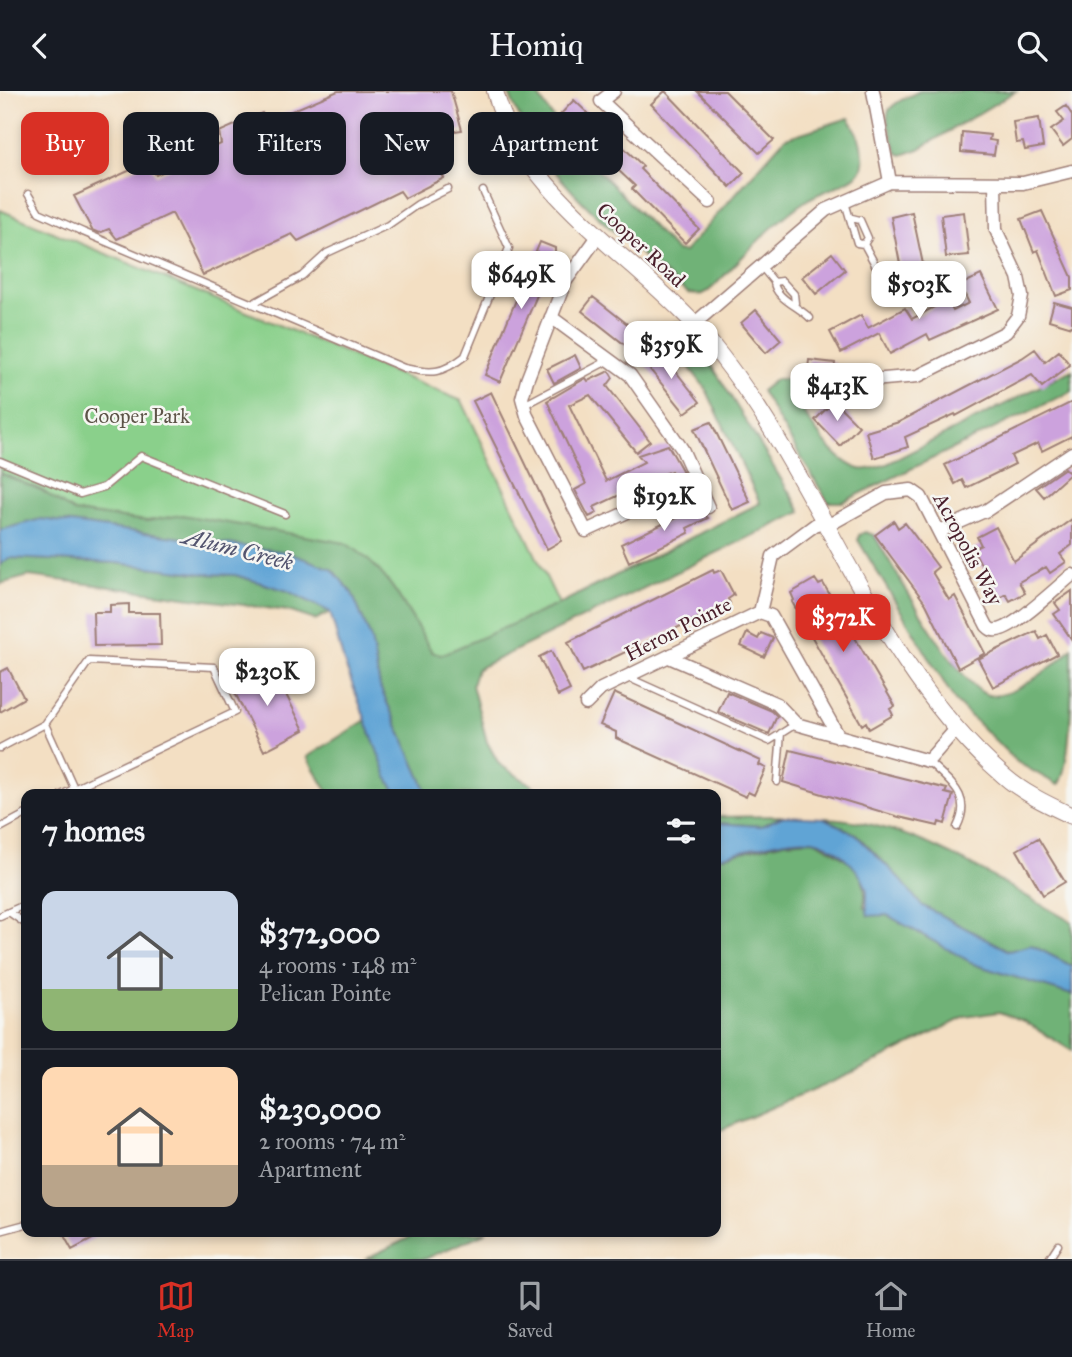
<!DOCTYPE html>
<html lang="en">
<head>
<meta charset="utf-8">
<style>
	:root { --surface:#171b24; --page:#242831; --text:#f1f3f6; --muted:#9ea1a6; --line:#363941; --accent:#d93025 }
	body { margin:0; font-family:"IM FELL Great Primer",serif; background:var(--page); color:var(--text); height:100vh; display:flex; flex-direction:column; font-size:26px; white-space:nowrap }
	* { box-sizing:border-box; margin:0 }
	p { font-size:23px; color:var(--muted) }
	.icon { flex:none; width:38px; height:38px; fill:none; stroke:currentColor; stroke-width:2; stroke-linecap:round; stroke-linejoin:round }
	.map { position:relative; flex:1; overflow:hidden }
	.side { position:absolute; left:21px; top:698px; width:700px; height:448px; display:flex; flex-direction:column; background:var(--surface); border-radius:14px; box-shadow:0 4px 10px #0003 }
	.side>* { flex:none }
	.top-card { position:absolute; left:21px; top:21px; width:700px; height:63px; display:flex; gap:14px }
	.price { position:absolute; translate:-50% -60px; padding:0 16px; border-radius:14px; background:#fff; color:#222; font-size:23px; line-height:46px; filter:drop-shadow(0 2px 4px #0008) }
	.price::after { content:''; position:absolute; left:50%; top:42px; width:21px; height:16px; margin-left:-10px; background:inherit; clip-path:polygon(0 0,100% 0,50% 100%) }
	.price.selected { background:var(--accent); color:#fff }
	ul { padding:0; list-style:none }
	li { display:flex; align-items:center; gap:21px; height:175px; padding:0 21px }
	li+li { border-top:2px solid var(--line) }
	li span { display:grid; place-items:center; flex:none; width:196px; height:140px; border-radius:14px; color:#555 }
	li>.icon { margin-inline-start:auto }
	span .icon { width:84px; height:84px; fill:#fffc; stroke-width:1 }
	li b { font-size:30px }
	h2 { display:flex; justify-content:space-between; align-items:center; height:84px; padding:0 21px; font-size:30px }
	.chip { padding:0 24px; border-radius:14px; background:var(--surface); box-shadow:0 4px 10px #0003; font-size:24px; line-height:63px }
	.chip.selected { background:var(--accent); color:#fff }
	header { display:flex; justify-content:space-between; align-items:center; height:91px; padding:0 21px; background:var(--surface); font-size:32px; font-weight:600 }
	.tab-bar { display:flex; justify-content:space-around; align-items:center; height:98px; border-top:2px solid var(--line); background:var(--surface); font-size:19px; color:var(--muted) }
	.tab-bar a { display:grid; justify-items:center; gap:4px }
	.tab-bar .selected { color:var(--accent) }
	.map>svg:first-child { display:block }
	.green { fill:#8ad08b; stroke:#6a785b; stroke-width:2 }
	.forest { fill:#6fb277; stroke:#5c6851; stroke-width:2 }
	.water { fill:#61a4d5; stroke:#566280; stroke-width:2 }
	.building { fill:#cca2dd }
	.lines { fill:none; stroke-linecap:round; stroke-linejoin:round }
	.service-casing { stroke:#9e7f77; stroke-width:9 }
	.minor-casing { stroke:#9e7f77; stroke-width:15 }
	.tertiary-casing { stroke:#9e7f77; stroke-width:18 }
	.service { stroke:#fff; stroke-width:6 }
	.minor { stroke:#fff; stroke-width:12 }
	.tertiary { stroke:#fff; stroke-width:16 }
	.labels { text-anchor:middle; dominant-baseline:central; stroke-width:5; stroke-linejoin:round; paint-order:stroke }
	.street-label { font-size:21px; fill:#4a1f2b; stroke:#f6f6f2 }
	.park-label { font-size:21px; fill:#5d5448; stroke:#f6f6f2 }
	.water-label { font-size:23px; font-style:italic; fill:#53546f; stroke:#f6f6f2 }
</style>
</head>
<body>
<header><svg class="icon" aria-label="back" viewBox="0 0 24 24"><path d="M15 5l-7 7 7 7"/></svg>Homiq<svg class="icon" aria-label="search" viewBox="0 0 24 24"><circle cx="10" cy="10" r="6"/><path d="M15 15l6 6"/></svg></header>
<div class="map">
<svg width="1072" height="1168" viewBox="0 0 1072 1168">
	<rect width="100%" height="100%" fill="#f6f6f2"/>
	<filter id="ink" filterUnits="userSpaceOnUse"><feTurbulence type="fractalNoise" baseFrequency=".0143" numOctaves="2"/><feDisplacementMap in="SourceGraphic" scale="14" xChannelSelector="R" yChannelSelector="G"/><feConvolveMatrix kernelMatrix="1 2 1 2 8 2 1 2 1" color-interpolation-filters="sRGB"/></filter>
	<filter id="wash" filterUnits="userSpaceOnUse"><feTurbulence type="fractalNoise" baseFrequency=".00686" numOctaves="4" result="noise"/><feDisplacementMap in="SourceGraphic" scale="28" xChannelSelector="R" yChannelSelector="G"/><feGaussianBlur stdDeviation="1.57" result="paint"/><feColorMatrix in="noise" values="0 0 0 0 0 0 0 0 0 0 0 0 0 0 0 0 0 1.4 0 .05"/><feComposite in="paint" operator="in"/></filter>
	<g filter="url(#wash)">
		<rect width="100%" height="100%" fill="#f3dfc3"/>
		<!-- green -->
		<path class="green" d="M 0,119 L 462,310 L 559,513 L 790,400 L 801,421 L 398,616 L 324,487 L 0,462 Z"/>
		<!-- forest -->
		<path class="forest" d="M 508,0 L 535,0 L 567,47 L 676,160 L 684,161 L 785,47 L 849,27 C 857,38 870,70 859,82 C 850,92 820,101 807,109 C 770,133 740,170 709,200 L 701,204 L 688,202 C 618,144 541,89 508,0 Z
			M 920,0 L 1016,0 L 919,58 L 902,64 L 897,62 C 885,19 877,20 920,0 Z
			M 678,231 L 713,276 L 801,421 L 477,578 L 472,594 L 487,651 L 499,673 L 547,704 L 428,703 L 380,596 L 371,548 L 352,502 L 332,478 L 286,461 L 41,428 L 0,439 L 0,382 L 41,399 L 74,421 L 147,430 L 182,424 L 345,452 C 388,476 407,520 432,561 L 441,564 L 559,513 L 760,412 L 706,298 L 669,250 L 668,234 Z
			M 1072,279 L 1072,300 L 843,411 L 828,411 L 761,300 L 776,288 L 785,288 C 799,315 830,370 860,378 C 868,380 879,375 887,373 Z
			M 865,441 L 874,444 C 895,479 954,587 985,603 C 1005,613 1059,573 1072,557 C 1072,588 1072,676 1058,694 L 1017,671 L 955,610 L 858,449 L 859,444 Z
			M 8,467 L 116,472 L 205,483 L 235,484 L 288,500 L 330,521 L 315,529 L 288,520 L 29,485 L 0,493 L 0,474 Z
			M 366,629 L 397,703 L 333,703 L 326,698 L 307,666 Z
			M 784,725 L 761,735 L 716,732 L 716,726 Z
			M 824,727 C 914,730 995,789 1072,831 L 1072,875 L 1031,854 L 1009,860 L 921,814 L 902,790 L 856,743 Z
			M 814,749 C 843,765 871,777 864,815 L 887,824 L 976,874 L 1072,904 L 1072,960 L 1024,930 L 999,921 L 965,926 L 855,981 L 716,1041 L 716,767 L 785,751 Z
			M 421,1141 L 487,1141 L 425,1168 L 365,1168 Z"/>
		<!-- water -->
		<path class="water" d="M 41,428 L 286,461 L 332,478 L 352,502 L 371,548 L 380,596 L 428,703 L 397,703 L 387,686 L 344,571 L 330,521 L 288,500 L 235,484 L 205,483 L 116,472 L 9,467 L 0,474 L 0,439 Z
			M 784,725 L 824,727 L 855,743 L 902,790 L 921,814 L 1009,860 L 1031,854 L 1072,875 L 1072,904 L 976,874 L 887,824 L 868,825 C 864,814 870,803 865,794 C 858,776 833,752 813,749 C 787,745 742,761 716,767 L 716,732 L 761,735 Z"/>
		<g id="blocks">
			<!-- building -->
			<path class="building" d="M 338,0 L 451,0 L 462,39 L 434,43 L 424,55 L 444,87 L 405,107 L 400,100 L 298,150 L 292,143 L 203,184 L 172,122 L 117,148 L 109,138 L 99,142 L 92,139 L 74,105 L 148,71 L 156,84 L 221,53 L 219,41 L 262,22 L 268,30 Z
				M 665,0 L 744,82 L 730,96 L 651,13 Z
				M 697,0 L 725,0 L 774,49 L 759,62 Z
				M 574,9 L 643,75 L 640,78 L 699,138 L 685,152 L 632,98 L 635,95 L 560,24 Z
				M 1066,15 L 1072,24 L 1072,48 L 1063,55 L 1051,39 L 1064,30 L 1057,21 Z
				M 1039,27 L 1043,56 L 1025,59 L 1023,51 L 1016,52 L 1013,31 Z
				M 962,41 L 990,44 L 989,49 L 996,50 L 994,64 L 961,61 Z
				M 1042,120 L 1072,186 L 1072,199 L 1056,205 L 1038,159 L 1034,161 L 1021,128 Z
				M 912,121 L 924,178 L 902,183 L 891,126 Z
				M 964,121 L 969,164 L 946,166 L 941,124 Z
				M 540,151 L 555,157 L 555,162 L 500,291 L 485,284 Z
				M 832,162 L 845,179 L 816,203 L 802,186 Z
				M 981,184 L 998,218 L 930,249 L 927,243 L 890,263 L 879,242 L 841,262 L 830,241 L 861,224 L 868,237 L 905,217 L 912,228 L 947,209 L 953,220 L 969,212 L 960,194 Z
				M 593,206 L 645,247 L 634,261 L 582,220 Z
				M 1054,211 L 1072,216 L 1072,236 L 1049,229 Z
				M 756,219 L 781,249 L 766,262 L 741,232 Z
				M 658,258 L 700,311 L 685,322 L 643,270 Z
				M 1035,258 L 1045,271 L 1059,260 L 1070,274 L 1042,296 L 1032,284 L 956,325 L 955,323 L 905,346 L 908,356 L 874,367 L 866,341 L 899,331 L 1022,267 Z
				M 575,264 L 581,277 L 554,292 L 547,278 Z
				M 809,269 L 835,272 L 831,307 L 805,304 Z
				M 609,280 L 613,287 L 607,295 L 650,350 L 636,361 L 590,304 L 569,314 L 606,390 L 644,371 L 638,364 L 668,354 L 683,381 L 674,385 L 671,380 L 594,416 L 597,422 L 589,426 L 575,399 L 586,393 L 547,310 L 586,287 L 588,290 Z
				M 491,301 L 561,446 L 561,450 L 547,458 L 473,310 Z
				M 834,310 L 859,335 L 840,355 L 815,329 Z
				M 1072,311 L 1072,345 L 1042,360 L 1038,352 L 1030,356 L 1011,365 L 1015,373 L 966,397 L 962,389 L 955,393 L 945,374 Z
				M 711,331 L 750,411 L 732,419 L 694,338 Z
				M 1065,377 L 1070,383 L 1044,406 L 1036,397 Z
				M 693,405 L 700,420 L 708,427 L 687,437 L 689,442 L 629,471 L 621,453 L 690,420 L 685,409 Z
				M 1072,428 L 1072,454 L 1060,463 L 1066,471 L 1050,482 L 1046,476 L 1019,491 L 1025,502 L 1010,510 L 1006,503 L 999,507 L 973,458 L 981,454 L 977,446 L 996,436 L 1014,470 Z
				M 894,430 L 898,437 L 905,432 L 938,476 L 932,481 L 949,509 L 955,505 L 985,562 L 958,577 L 926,513 L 875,444 Z
				M 713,479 L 714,482 L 721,479 L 734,504 L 728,508 L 730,512 L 583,581 L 568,551 Z
				M 815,488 L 819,494 L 823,492 L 895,615 L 890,618 L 893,624 L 869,638 L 866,631 L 862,634 L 792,511 L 794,509 L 791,502 Z
				M 1072,500 L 1072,549 L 1054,523 L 1060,519 L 1055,512 Z
				M 129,513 L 129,522 L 160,522 L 161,554 L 94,555 L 93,521 L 110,521 L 110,514 Z
				M 1036,540 L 1040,548 L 1047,544 L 1057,563 L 993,596 L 978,568 Z
				M 747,542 L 758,548 L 761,542 L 773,547 L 764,566 L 741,555 Z
				M 551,560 L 570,599 L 558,605 L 539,566 Z
				M 271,574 L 304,639 L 264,660 L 231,594 Z
				M 8,577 L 24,607 L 0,621 L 0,581 Z
				M 727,601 L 772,620 L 777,625 L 769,643 L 718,621 Z
				M 614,602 L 761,670 L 759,674 L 766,677 L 754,704 L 748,701 L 746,706 L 616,647 L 616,641 L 600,634 Z
				M 790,659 L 947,698 L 945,702 L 953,704 L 945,733 L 939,731 L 938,735 L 899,726 L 783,691 Z
				M 1038,747 L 1065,791 L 1043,804 L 1017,759 Z
				M 62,1141 L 106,1141 L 72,1159 Z"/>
		</g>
	</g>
	<g filter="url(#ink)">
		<use href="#blocks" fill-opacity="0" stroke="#9e7f77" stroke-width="2"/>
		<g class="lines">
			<!-- service casing -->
			<g class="service-casing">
				<path id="service" d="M 28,103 L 39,121 L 83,141 L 404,277 C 432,283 442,283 465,265 L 509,157 L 483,100
					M 845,111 L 857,152 L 864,153 L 868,147 L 860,129 L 852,127
					M 864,153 L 878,179
					M 760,174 L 774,191
					M 795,212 L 794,203 L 782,190 L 774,191 C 775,207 798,215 810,227
					M 252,213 L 302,185 L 327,162 L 388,134 L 418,113 L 448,98
					M 524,314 L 609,269
					M 0,370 L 80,403 L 104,396 L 141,365 L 285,423
					M 627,586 L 769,650 L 796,633
					M 0,657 L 45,633
					M 928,670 C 950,692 973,704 957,736
					M 777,691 L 781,642
					M 61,704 L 235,621 L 214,576 L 89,570 L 45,633 L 74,697
					M 0,737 L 26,723
					M 9,821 L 26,833
					M 0,825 L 26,813
					M 0,1140 L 26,1133
					M 1049,1168 L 1058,1154"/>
			</g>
			<!-- minor casing -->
			<g class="minor-casing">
				<path id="minor" d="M 614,0 L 601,10 L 710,111
					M 873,0 L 890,91
					M 599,144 L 565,191 L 527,289 L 522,307 L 527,325 L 586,440 L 695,390
					M 551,226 L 630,284 L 682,358 L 708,416
					M 694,233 L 826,119 L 890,91 L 1023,92 L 1072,80
					M 873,289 L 918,285 L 1006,241 L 1018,225 L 1022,205 L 1018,186 L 996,139 L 995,92
					M 827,435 L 886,402 L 911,399 L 921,406 L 987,535 C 990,538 992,540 997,539 C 1014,538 1057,496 1072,484
					M 940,440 L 987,419 L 1072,362
					M 760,521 L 771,525 L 839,646
					M 760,521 L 773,465 L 823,428
					M 669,566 L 777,613 L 796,633 L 928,670 L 956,638
					M 586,613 L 601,598 L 760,521"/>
			</g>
			<!-- tertiary casing -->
			<g class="tertiary-casing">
				<path id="tertiary" d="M 495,0 C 518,97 631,164 695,234 C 818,370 864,564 1004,685 C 1023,702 1049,714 1072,725"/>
			</g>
			<!-- service -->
			<use href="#service" class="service"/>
			<!-- minor -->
			<use href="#minor" class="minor"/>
			<!-- tertiary -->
			<use href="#tertiary" class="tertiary"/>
		</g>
	</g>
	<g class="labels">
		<!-- street labels -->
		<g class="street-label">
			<text transform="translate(641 154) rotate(43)">Cooper Road</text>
			<text transform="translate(968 458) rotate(62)">Acropolis Way</text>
			<text transform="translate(678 538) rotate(-27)">Heron Pointe</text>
		</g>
		<!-- park labels -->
		<g class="park-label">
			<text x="137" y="325">Cooper Park</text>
		</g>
		<!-- water labels -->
		<g class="water-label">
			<text transform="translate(238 458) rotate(14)">Alum Creek</text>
		</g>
	</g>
</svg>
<b class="price" style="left:521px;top:220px">$649K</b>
<b class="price" style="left:919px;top:230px">$503K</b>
<b class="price" style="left:671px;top:290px">$359K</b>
<b class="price" style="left:837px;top:332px">$413K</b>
<b class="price" style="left:664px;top:442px">$192K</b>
<b class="price selected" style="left:843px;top:563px">$372K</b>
<b class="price" style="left:267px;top:617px">$230K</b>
<div class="top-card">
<a class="chip selected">Buy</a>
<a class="chip">Rent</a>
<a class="chip">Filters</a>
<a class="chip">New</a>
<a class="chip">Apartment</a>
</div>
<section class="side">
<h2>7 homes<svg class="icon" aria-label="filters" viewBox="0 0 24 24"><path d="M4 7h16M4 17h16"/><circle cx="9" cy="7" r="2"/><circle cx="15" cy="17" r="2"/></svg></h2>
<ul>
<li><span style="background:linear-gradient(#c9d6e8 70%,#8fb573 0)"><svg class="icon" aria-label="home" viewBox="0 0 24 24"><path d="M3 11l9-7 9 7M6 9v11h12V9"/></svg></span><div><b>$372,000</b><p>4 rooms · 148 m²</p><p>Pelican Pointe</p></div></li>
<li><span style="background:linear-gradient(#ffd9b3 70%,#b9a48a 0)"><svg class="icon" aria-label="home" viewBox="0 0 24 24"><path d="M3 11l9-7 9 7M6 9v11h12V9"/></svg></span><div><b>$230,000</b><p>2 rooms · 74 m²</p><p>Apartment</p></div></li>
</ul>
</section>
</div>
<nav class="tab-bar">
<a class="selected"><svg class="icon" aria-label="map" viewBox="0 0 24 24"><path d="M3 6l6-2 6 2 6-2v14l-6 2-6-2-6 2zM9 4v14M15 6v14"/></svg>Map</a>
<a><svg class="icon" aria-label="saved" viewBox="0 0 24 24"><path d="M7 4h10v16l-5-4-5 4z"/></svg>Saved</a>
<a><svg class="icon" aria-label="home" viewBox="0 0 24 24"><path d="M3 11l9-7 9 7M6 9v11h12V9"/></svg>Home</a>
</nav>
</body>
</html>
